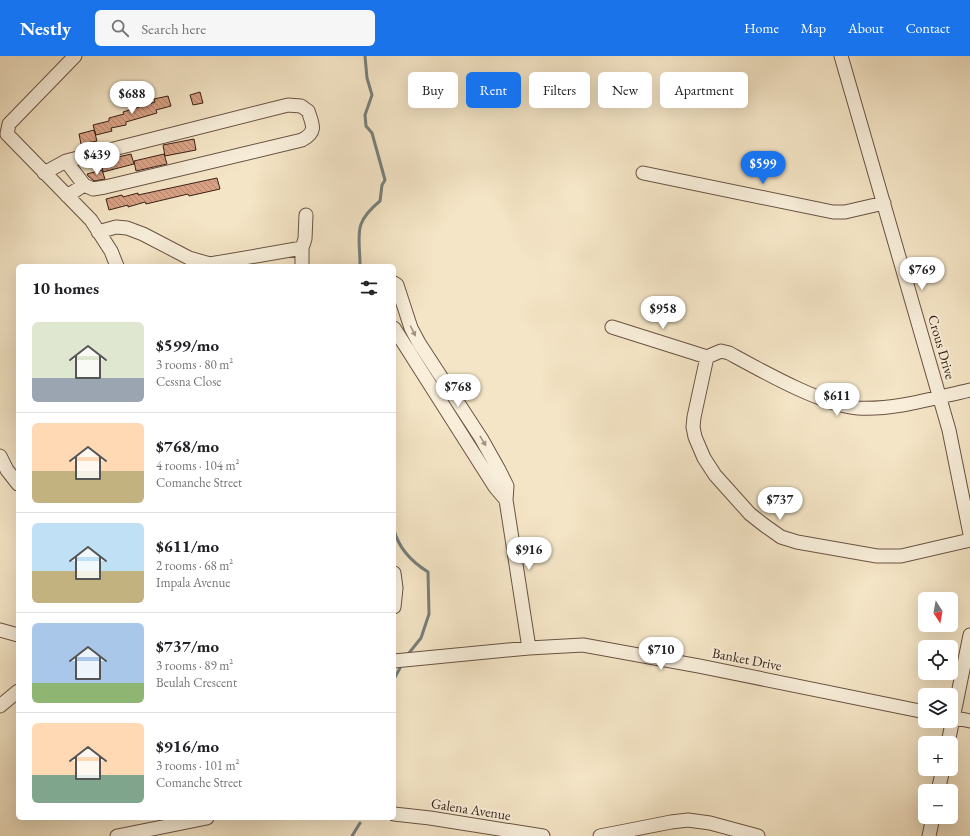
<!DOCTYPE html>
<html lang="en">
<head>
<meta charset="utf-8">
<style>
	:root { --surface:#fff; --page:#f6f6f6; --text:#202124; --muted:#757577; --line:#e0e0e0; --accent:#1a73e8 }
	body { margin:0; font-family:"EB Garamond",serif; background:var(--page); color:var(--text); height:100vh; display:flex; flex-direction:column; font-size:15px; white-space:nowrap }
	* { box-sizing:border-box; margin:0 }
	p { font-size:13px; color:var(--muted) }
	.icon { flex:none; width:22px; height:22px; fill:none; stroke:currentColor; stroke-width:2; stroke-linecap:round; stroke-linejoin:round }
	.map { position:relative; flex:1; overflow:hidden }
	.sheet { position:absolute; left:16px; top:208px; width:380px; height:556px; display:flex; flex-direction:column; background:var(--surface); border-radius:6px; box-shadow:0 4px 16px #0002 }
	.sheet>* { flex:none }
	.hud { position:absolute; left:408px; top:16px; width:380px; height:36px; display:flex; gap:8px }
	.needle { width:26px; rotate:169deg }
	.fabs { position:absolute; left:918px; top:536px; display:grid; gap:8px }
	.fabs a { display:grid; place-items:center; width:40px; height:40px; border-radius:6px; background:var(--surface); box-shadow:0 4px 16px #0002; font-size:20px }
	.price { position:absolute; translate:-50% -34px; padding:0 9px; border-radius:14px; background:#fff; color:#222; font-size:13px; line-height:26px; filter:drop-shadow(0 1px 2px #0008) }
	.price::after { content:''; position:absolute; left:50%; top:24px; width:12px; height:9px; margin-left:-6px; background:inherit; clip-path:polygon(0 0,100% 0,50% 100%) }
	.price.selected { background:var(--accent); color:#fff }
	ul { padding:0; list-style:none }
	li { display:flex; align-items:center; gap:12px; height:100px; padding:0 16px }
	li+li { border-top:1px solid var(--line) }
	li span { display:grid; place-items:center; flex:none; width:112px; height:80px; border-radius:6px; color:#555 }
	li>.icon { margin-inline-start:auto }
	span .icon { width:48px; height:48px; fill:#fffc; stroke-width:1 }
	li b { font-size:17px }
	h2 { display:flex; justify-content:space-between; align-items:center; height:48px; padding:0 16px; font-size:17px }
	.chip { padding:0 14px; border-radius:6px; background:var(--surface); box-shadow:0 4px 16px #0002; font-size:14px; line-height:36px }
	.chip.selected { background:var(--accent); color:#fff }
	header { display:flex; align-items:center; gap:24px; box-sizing:border-box; height:56px; padding:0 20px; background:var(--accent); color:#fff }
	header strong { font-size:19px }
	nav { display:flex; gap:22px; margin-inline-start:auto; font-size:14px }
	.search { width:280px; height:36px; background:var(--page); display:flex; align-items:center; gap:10px; box-sizing:border-box; padding:0 14px; border-radius:6px; color:var(--muted); font-size:15px }
	.map>svg:first-child { display:block }
	.lines { fill:none; stroke-linecap:round; stroke-linejoin:round }
	.stream { stroke:#777f7b; stroke-width:3 }
	.building { fill:url(#building-back-hatch); stroke:#3c2217 }
	.minor-casing { stroke:#6a5343; stroke-width:15 }
	.minor { stroke:#f8eeda; stroke-width:13 }
	.oneway { fill:#a39282 }
	.labels { text-anchor:middle; dominant-baseline:central; stroke-width:4; stroke-linejoin:round; paint-order:stroke }
	.street-label { font-size:14px; fill:#3c2217; stroke:#f8eeda }
</style>
</head>
<body>
<header>
<strong>Nestly</strong>
<div class="search"><svg class="icon" aria-label="search" viewBox="0 0 24 24"><circle cx="10" cy="10" r="6"/><path d="M15 15l6 6"/></svg>Search here</div>
<nav><a>Home</a><a>Map</a><a>About</a><a>Contact</a></nav>
</header>
<div class="map">
<svg width="970" height="780" viewBox="0 0 970 780">
	<defs>
		<pattern id="building-back-hatch" width="6" height="6" patternUnits="userSpaceOnUse"><rect width="6" height="6" fill="#d9a285"/><path d="M-1 5l2 2M0 0l6 6M5-1l2 2" fill="none" stroke="#b1846c"/></pattern>
	</defs>
	<rect width="100%" height="100%" fill="#f4e5c6"/>
	<filter id="stains"><feTurbulence type="fractalNoise" baseFrequency=".005" numOctaves="4"/><feColorMatrix values="0 0 0 0 .2 0 0 0 0 .09 0 0 0 0 .02 0 0 0 .5 -.17"/></filter>
	<radialGradient id="worn" r=".72"><stop offset=".6" stop-color="#630" stop-opacity="0"/><stop offset="1" stop-color="#630" stop-opacity=".3"/></radialGradient>
	<g class="lines">
		<!-- stream -->
		<path class="stream" d="M 360,210 C 360,178 352,168 380,145 L 382,129 L 385,124 L 372,77 L 366,70 L 365,59 L 372,39 L 367,22 L 365,0
			M 394,474 C 399,493 412,506 428,516 L 429,558 L 421,582 L 409,597
			M 394,623 L 400,612
			M 352,780 L 360,767"/>
	</g>
	<!-- building -->
	<path class="building" d="M 200,36 L 203,47 L 193,49 L 190,39 Z
		M 168,40 L 171,50 L 156,54 L 157,57 L 126,66 L 126,69 L 111,72 L 112,75 L 96,79 L 93,69 L 109,65 L 109,62 L 124,58 L 123,56 L 155,46 L 154,43 Z
		M 94,74 L 97,85 L 81,88 L 79,78 Z
		M 194,83 L 196,94 L 165,100 L 163,89 Z
		M 131,98 L 134,108 L 103,116 L 101,105 Z
		M 164,98 L 167,108 L 136,115 L 134,105 Z
		M 102,114 L 105,123 L 94,125 L 88,120 L 87,118 Z
		M 217,122 L 220,133 L 189,140 L 188,138 L 146,148 L 145,146 L 128,151 L 128,149 L 109,154 L 106,143 L 122,139 L 123,141 L 138,137 L 138,139 Z"/>
	<g class="lines">
		<!-- minor casing -->
		<g class="minor-casing">
			<path id="minor" d="M 75,0 L 9,68 L 7,78 L 91,164 L 111,195 L 117,210
				M 841,0 L 949,374 L 970,478
				M 44,117 L 66,105
				M 643,117 L 833,156 L 845,156 L 884,147
				M 67,140 L 84,129 L 93,133 L 105,131 L 302,84 C 317,76 313,69 308,55 L 301,50 L 288,49 L 66,105 L 84,129
				M 98,176 L 116,171 L 127,172 L 143,178 L 189,202 L 210,208 L 302,192 L 302,210
				M 302,192 L 305,183 L 306,159
				M 394,227 L 397,229 L 411,272 L 419,287 L 481,382 L 499,414 L 507,430 L 506,444 L 529,592
				M 612,271 L 707,301 L 721,295 L 729,297 C 762,315 822,349 858,352 C 895,354 934,342 970,334
				M 394,272 L 495,431 L 506,444
				M 707,301 L 694,361 L 693,371 L 695,381 L 704,402 L 715,419 L 750,458 L 764,469 L 781,481 L 797,486 L 877,500 L 901,500 L 970,484
				M 0,400 L 7,414 L 18,428
				M 394,517 L 396,532 L 394,551
				M 0,574 L 18,579
				M 394,605 L 529,592 L 583,589 L 699,610 L 925,656
				M 0,650 L 18,635
				M 951,661 L 970,665
				M 948,687 L 970,579
				M 938,735 L 943,713
				M 394,758 L 430,762 L 543,780
				M 117,780 L 207,762
				M 600,780 L 671,766 L 688,764 L 710,767 L 758,780
				M 929,780 L 933,761"/>
		</g>
		<!-- minor -->
		<use href="#minor" class="minor"/>
	</g>
	<!-- one-way arrows -->
	<defs><path id="oneway-solid" d="M-6-.8H1V-3.2L6.5 0L1 3.2V.8H-6Z"/></defs>
	<g class="oneway">
		<use href="#oneway-solid" transform="translate(413 275) rotate(64)"/>
		<use href="#oneway-solid" transform="translate(483 385) rotate(59)"/>
	</g>
	<g class="labels">
		<!-- street labels -->
		<g class="street-label">
			<text transform="translate(942 291) rotate(74)">Crous Drive</text>
			<text transform="translate(747 603) rotate(11)">Banket Drive</text>
			<text transform="translate(471 753) rotate(9)">Galena Avenue</text>
		</g>
	</g>
	<rect width="100%" height="100%" filter="url(#stains)"/>
	<rect width="100%" height="100%" fill="url(#worn)"/>
</svg>
<div class="fabs">
<a><svg class="needle" viewBox="-14 -14 28 28"><path d="M0-13l5 13h-10z" fill="#e53935"/><path d="M0 13l5-13h-10z" fill="#757577"/></svg></a>
<a><svg class="icon" aria-label="locate" viewBox="0 0 24 24"><circle cx="12" cy="12" r="6"/><path d="M12 2v4M12 18v4M2 12h4M18 12h4"/></svg></a>
<a><svg class="icon" aria-label="layers" viewBox="0 0 24 24"><path d="M12 4l9 5-9 5-9-5zM3 14l9 5 9-5"/></svg></a>
<a>+</a>
<a>−</a>
</div>
<b class="price" style="left:132px;top:59px">$688</b>
<b class="price" style="left:97px;top:120px">$439</b>
<b class="price selected" style="left:763px;top:129px">$599</b>
<b class="price" style="left:922px;top:235px">$769</b>
<b class="price" style="left:663px;top:274px">$958</b>
<b class="price" style="left:458px;top:352px">$768</b>
<b class="price" style="left:837px;top:361px">$611</b>
<b class="price" style="left:780px;top:465px">$737</b>
<b class="price" style="left:529px;top:515px">$916</b>
<b class="price" style="left:661px;top:615px">$710</b>
<div class="hud">
<a class="chip">Buy</a>
<a class="chip selected">Rent</a>
<a class="chip">Filters</a>
<a class="chip">New</a>
<a class="chip">Apartment</a>
</div>
<section class="sheet">
<h2>10 homes<svg class="icon" aria-label="filters" viewBox="0 0 24 24"><path d="M4 7h16M4 17h16"/><circle cx="9" cy="7" r="2"/><circle cx="15" cy="17" r="2"/></svg></h2>
<ul>
<li><span style="background:linear-gradient(#dfe7d0 70%,#9aa5b1 0)"><svg class="icon" aria-label="home" viewBox="0 0 24 24"><path d="M3 11l9-7 9 7M6 9v11h12V9"/></svg></span><div><b>$599/mo</b><p>3 rooms · 80 m²</p><p>Cessna Close</p></div></li>
<li><span style="background:linear-gradient(#ffd9b3 60%,#c2b280 0)"><svg class="icon" aria-label="home" viewBox="0 0 24 24"><path d="M3 11l9-7 9 7M6 9v11h12V9"/></svg></span><div><b>$768/mo</b><p>4 rooms · 104 m²</p><p>Comanche Street</p></div></li>
<li><span style="background:linear-gradient(#bfe0f5 60%,#c2b280 0)"><svg class="icon" aria-label="home" viewBox="0 0 24 24"><path d="M3 11l9-7 9 7M6 9v11h12V9"/></svg></span><div><b>$611/mo</b><p>2 rooms · 68 m²</p><p>Impala Avenue</p></div></li>
<li><span style="background:linear-gradient(#a9c7e8 75%,#8fb573 0)"><svg class="icon" aria-label="home" viewBox="0 0 24 24"><path d="M3 11l9-7 9 7M6 9v11h12V9"/></svg></span><div><b>$737/mo</b><p>3 rooms · 89 m²</p><p>Beulah Crescent</p></div></li>
<li><span style="background:linear-gradient(#ffd9b3 65%,#7fa58c 0)"><svg class="icon" aria-label="home" viewBox="0 0 24 24"><path d="M3 11l9-7 9 7M6 9v11h12V9"/></svg></span><div><b>$916/mo</b><p>3 rooms · 101 m²</p><p>Comanche Street</p></div></li>
</ul>
</section>
</div>
</body>
</html>
